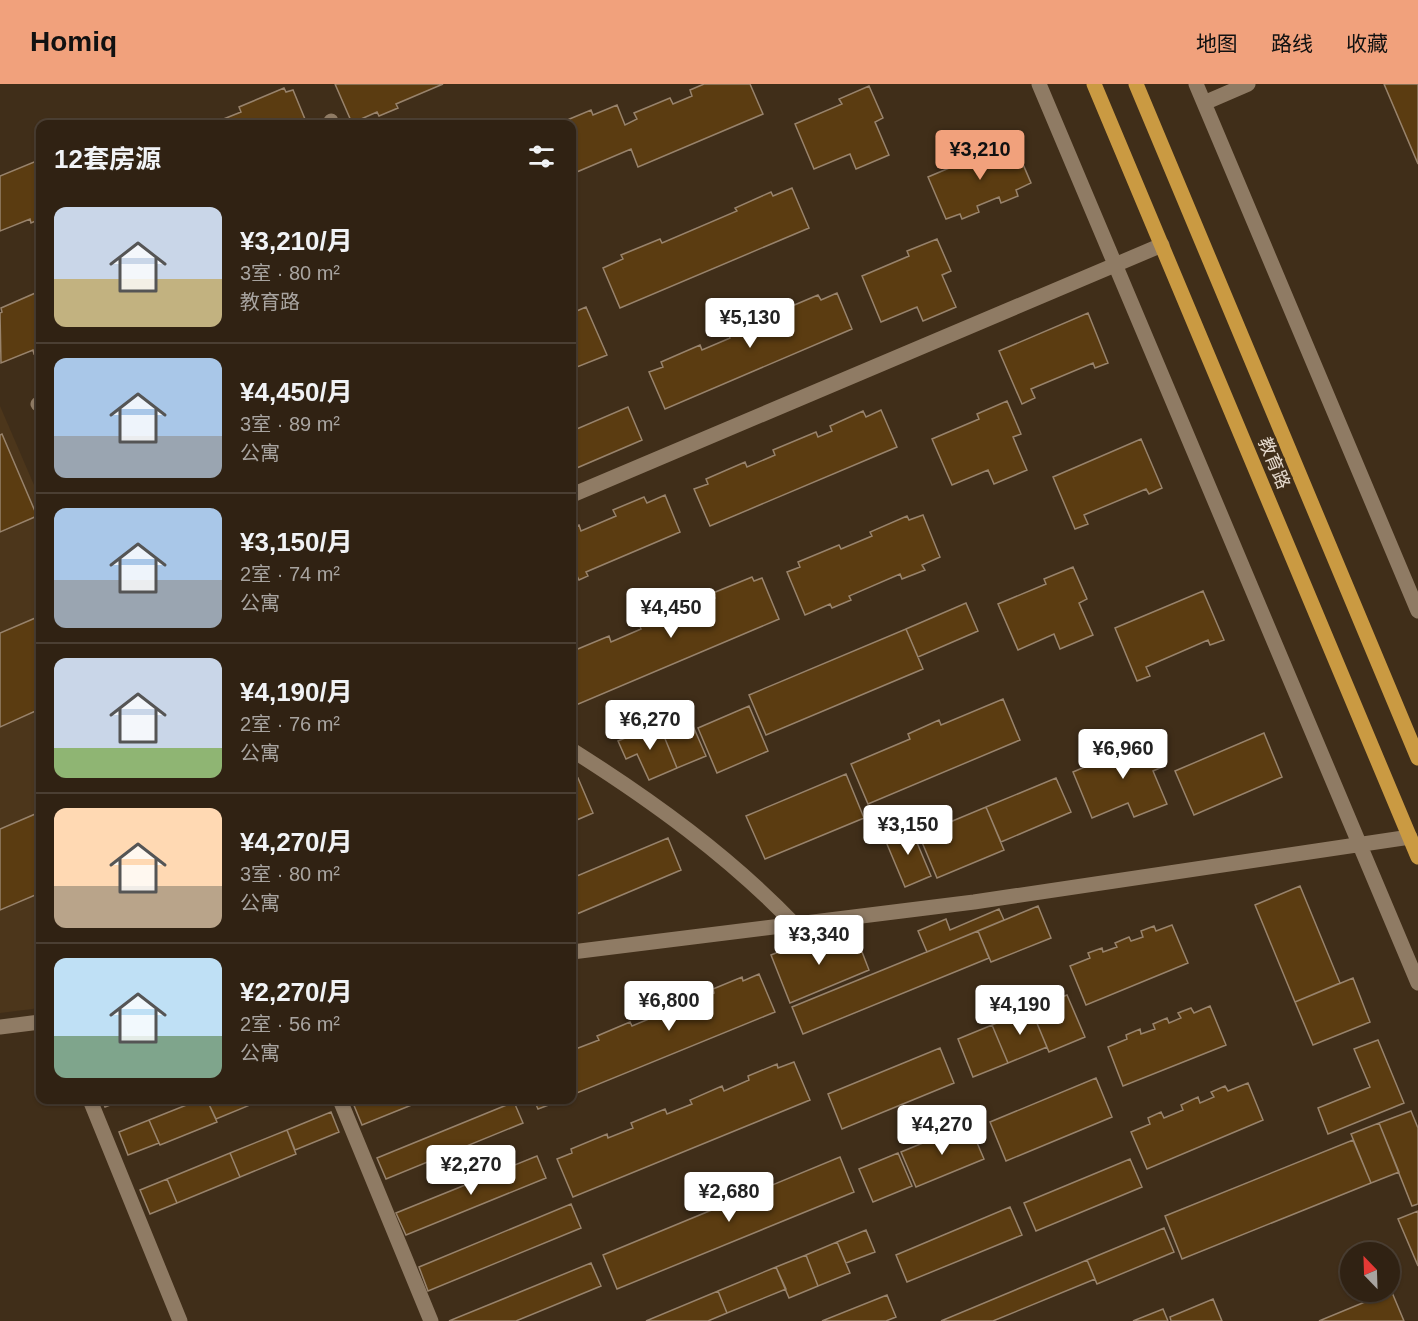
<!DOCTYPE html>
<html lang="zh">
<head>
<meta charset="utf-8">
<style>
	:root { --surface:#302213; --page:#382a1c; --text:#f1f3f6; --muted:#a8a4a0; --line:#4b3f33; --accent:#f1a17c }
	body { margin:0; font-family:Arial,"Noto Sans SC",sans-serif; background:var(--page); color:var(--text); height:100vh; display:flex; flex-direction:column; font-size:22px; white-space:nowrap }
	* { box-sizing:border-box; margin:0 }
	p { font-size:20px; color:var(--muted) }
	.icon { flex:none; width:33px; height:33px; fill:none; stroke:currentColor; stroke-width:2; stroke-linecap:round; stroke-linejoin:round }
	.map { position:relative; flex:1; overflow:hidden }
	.sheet { position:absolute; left:36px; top:36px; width:540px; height:984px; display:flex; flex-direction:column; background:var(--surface); border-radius:12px; box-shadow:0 2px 4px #0004,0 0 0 2px var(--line) }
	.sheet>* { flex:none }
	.needle { width:39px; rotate:337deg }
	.fabs { position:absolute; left:1340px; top:1158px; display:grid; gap:12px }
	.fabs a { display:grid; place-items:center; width:60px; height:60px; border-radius:50%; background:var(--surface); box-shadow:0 2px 4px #0004,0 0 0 2px var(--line); font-size:30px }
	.price { position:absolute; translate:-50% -51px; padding:0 14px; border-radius:6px; background:#fff; color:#222; font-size:20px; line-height:39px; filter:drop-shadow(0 2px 3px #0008) }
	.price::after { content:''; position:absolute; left:50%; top:36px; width:18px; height:14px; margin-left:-9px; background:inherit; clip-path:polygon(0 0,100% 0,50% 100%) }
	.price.on { background:var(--accent); color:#111 }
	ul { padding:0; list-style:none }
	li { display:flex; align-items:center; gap:18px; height:150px; padding:0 18px }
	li+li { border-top:2px solid var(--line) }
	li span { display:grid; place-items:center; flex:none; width:168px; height:120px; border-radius:12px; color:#555 }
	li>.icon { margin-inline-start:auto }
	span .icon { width:72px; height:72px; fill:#fffc; stroke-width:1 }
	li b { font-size:26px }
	h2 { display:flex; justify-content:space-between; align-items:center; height:72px; padding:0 18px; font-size:26px }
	header { display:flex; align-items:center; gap:36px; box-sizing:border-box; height:84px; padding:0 30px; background:var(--accent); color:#111 }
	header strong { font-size:28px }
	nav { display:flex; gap:33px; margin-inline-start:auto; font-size:21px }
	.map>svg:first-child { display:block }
	.built { fill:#4c361b }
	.building { fill:#5b3c11; stroke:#98836c; stroke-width:1.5 }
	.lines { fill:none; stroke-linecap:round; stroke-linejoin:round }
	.minor { stroke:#8f7b64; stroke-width:15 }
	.major { stroke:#ca9a42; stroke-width:15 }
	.labels { text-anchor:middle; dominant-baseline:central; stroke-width:5; stroke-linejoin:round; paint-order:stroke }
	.street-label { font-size:18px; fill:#e5dace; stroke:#402e19 }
</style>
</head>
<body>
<header>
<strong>Homiq</strong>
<nav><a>地图</a><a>路线</a><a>收藏</a></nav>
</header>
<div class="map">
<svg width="1418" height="1237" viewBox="0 0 1418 1237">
	<rect width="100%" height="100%" fill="#402e19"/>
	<!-- built -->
	<path class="built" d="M 0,322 L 40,415 L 40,924 L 0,929 Z"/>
	<!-- building -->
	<path class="building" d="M 335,0 L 443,0 L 396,20 L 398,24 L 379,32 L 377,28 L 352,39 Z
		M 704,0 L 750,0 L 763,30 L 638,83 L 631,65 L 572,90 L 572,40 L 560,39 L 591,26 L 593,31 L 617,21 L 625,41 L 637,35 L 634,29 L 670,14 L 673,20 L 692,12 L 690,6 Z
		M 1384,0 L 1418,0 L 1418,80 Z
		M 869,2 L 883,34 L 875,38 L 889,71 L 856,85 L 850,70 L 814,85 L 795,40 L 842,20 L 839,15 Z
		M 284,4 L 286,8 L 293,6 L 307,40 L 211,40 L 241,28 L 239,23 Z
		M 1013,57 L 1031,99 L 1016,106 L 1018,112 L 1001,119 L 999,113 L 977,122 L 979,128 L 962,135 L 960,130 L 946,135 L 928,93 Z
		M 39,76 L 40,80 L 40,135 L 31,139 L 30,135 L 0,147 L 0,92 Z
		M 792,104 L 809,144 L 620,224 L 603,184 L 623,175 L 621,171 L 660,155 L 662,159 L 737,127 L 735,124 L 771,108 L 773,112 Z
		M 937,155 L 951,187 L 942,191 L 956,223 L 923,237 L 917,223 L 881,238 L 862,192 L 909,172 L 907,167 Z
		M 40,207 L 40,267 L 34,270 L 33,266 L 1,279 L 0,229 L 2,228 L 1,224 Z
		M 837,209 L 852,245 L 665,325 L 649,288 L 663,283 L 661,278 L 700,261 L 702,266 L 730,254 L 728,249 L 770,231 L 773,236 L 787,230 L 785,225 L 818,211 L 821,216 Z
		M 586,223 L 607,271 L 572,285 L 572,229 Z
		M 1088,229 L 1108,279 L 1095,284 L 1093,279 L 1031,305 L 1035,314 L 1022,320 L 999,267 Z
		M 1007,317 L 1021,350 L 1013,353 L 1027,386 L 994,400 L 988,386 L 952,401 L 932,355 L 979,335 L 977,330 Z
		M 628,323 L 642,356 L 572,386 L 572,347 Z
		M 881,326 L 897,363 L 710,442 L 694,405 L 708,400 L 706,395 L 745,378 L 747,383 L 775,371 L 773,366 L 816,348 L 818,353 L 832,347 L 830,342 L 863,327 L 866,333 Z
		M 2,350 L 37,432 L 0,448 L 0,351 Z
		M 1141,355 L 1162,404 L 1149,410 L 1146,405 L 1084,431 L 1088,440 L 1075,445 L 1053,393 Z
		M 665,411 L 680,448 L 586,488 L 588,492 L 579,496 L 577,492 L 572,494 L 572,444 L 579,441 L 581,447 L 616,432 L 613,426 L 644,413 L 647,419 Z
		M 923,431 L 940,473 L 922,481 L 925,486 L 902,495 L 900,490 L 849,512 L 851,516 L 832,524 L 830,520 L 805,531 L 787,488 L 800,483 L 798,478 L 839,461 L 841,465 L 872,452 L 870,448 L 907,432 L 909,436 Z
		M 1073,483 L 1087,515 L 1079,519 L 1093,551 L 1060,565 L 1054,550 L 1018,566 L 998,520 L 1046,500 L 1044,495 Z
		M 752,493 L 754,497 L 762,494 L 779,535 L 576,621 L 572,610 L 572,575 L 576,573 L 573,567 L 609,552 L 611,558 L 641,545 L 639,540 L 676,524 L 678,530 L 715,514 L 713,509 Z
		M 1203,507 L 1224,556 L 1210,561 L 1208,556 L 1146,583 L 1150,592 L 1137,597 L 1115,544 Z
		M 966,519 L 978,547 L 918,573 L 906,545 Z
		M 40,532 L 40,625 L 0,643 L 0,549 Z
		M 906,545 L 923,585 L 766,651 L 749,611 Z
		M 1003,615 L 1020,656 L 868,720 L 851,680 L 910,655 L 908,650 L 939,636 L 941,641 Z
		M 749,622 L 768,667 L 717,689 L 698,644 Z
		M 687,628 L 706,672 L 677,684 L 659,640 Z
		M 659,640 L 677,684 L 649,696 L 637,670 L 626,675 L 618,657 Z
		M 1264,649 L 1282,693 L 1194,731 L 1175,687 Z
		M 1148,651 L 1162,683 L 1153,687 L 1167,720 L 1134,733 L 1128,719 L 1092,734 L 1073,688 L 1120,668 L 1118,664 Z
		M 846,690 L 864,734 L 765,775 L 746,732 Z
		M 578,694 L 593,729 L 572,738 L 572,696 Z
		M 1056,694 L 1071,728 L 1001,758 L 986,723 Z
		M 986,723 L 1004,766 L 937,794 L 919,751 Z
		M 40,728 L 40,809 L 0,826 L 0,745 Z
		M 910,742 L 931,792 L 905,803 L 884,753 Z
		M 668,754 L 681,786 L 572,832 L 572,794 Z
		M 1300,802 L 1340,899 L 1295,918 L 1255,821 Z
		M 1038,822 L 1051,854 L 991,878 L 978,847 Z
		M 999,825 L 1004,836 L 927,868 L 918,847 L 946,835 L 950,846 Z
		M 1172,841 L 1188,879 L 1086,921 L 1070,882 L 1090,874 L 1088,869 L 1102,864 L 1103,868 L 1117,863 L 1115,859 L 1129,853 L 1131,857 L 1143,853 L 1141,847 L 1154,842 L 1156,847 Z
		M 854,847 L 869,886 L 790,919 L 771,871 L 791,863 L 793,868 L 807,862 L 808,866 Z
		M 978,847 L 989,874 L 803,950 L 792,923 Z
		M 759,890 L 775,928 L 572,1011 L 572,963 L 573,966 L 599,956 L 597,952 L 630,938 L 632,942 L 656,932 L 655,928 L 687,915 L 689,919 L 714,909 L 713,905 L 742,893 L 743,897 Z
		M 1353,894 L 1370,938 L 1313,961 L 1295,918 Z
		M 1067,911 L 1085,953 L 1049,968 L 1031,925 Z
		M 1210,922 L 1226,961 L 1123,1002 L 1108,963 L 1127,955 L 1126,951 L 1140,945 L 1141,950 L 1155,945 L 1153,940 L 1167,934 L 1169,939 L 1181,934 L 1178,929 L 1191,924 L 1194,929 Z
		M 1031,925 L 1047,963 L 1008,979 L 992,941 Z
		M 992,941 L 1008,979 L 973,993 L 958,955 Z
		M 1378,956 L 1404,1019 L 1328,1050 L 1318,1024 L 1370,1003 L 1354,965 Z
		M 940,964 L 954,999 L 842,1045 L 828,1010 Z
		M 794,978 L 810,1016 L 573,1113 L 557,1075 L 572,1069 L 571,1065 L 607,1050 L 608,1054 L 633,1044 L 631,1039 L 665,1025 L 667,1030 L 692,1020 L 690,1016 L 722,1002 L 724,1007 L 749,996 L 748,992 L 777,980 L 778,984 Z
		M 1096,994 L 1112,1033 L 1006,1077 L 990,1038 Z
		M 1248,999 L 1263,1036 L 1147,1085 L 1131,1048 L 1150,1040 L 1148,1034 L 1161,1028 L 1164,1034 L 1183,1026 L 1181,1021 L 1198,1013 L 1200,1019 L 1214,1013 L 1211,1008 L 1225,1002 L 1228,1007 Z
		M 102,1016 L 123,1016 L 105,1023 Z
		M 199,1016 L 207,1016 L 217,1038 L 160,1061 L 149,1036 Z
		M 207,1016 L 262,1016 L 216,1035 Z
		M 362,1016 L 424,1016 L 362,1041 L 353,1019 Z
		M 534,1016 L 562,1016 L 538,1025 Z
		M 514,1018 L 523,1039 L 386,1095 L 377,1074 Z
		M 1411,1027 L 1418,1044 L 1418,1120 L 1412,1122 L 1379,1039 Z
		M 331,1028 L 339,1048 L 295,1066 L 287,1046 Z
		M 149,1036 L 159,1059 L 128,1071 L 119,1048 Z
		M 1379,1039 L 1399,1088 L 1371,1099 L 1351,1050 Z
		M 969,1040 L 984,1075 L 916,1103 L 901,1068 Z
		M 287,1046 L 296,1070 L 240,1093 L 230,1069 Z
		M 1353,1056 L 1371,1099 L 1182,1175 L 1165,1132 Z
		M 230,1069 L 240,1093 L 177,1119 L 167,1095 Z
		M 898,1069 L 912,1102 L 873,1118 L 859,1085 Z
		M 537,1072 L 546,1094 L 406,1151 L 396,1129 Z
		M 840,1073 L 854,1108 L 617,1205 L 603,1171 Z
		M 1130,1075 L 1142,1103 L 1036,1147 L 1024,1119 Z
		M 167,1095 L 177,1119 L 150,1130 L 140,1106 Z
		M 571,1120 L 581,1144 L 428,1207 L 419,1183 Z
		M 1010,1123 L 1022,1151 L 907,1198 L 896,1171 Z
		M 1418,1127 L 1418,1182 L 1398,1135 Z
		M 1164,1144 L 1174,1168 L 1097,1200 L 1087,1176 Z
		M 866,1146 L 875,1168 L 846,1179 L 837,1158 Z
		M 837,1158 L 850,1189 L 818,1202 L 806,1171 Z
		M 806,1171 L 818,1202 L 789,1214 L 776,1183 Z
		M 1087,1176 L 1095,1195 L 993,1237 L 941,1237 Z
		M 591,1179 L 601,1202 L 516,1237 L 449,1237 Z
		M 776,1183 L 786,1205 L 727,1229 L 718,1207 Z
		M 1391,1206 L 1404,1237 L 1319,1237 L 1389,1208 Z
		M 718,1207 L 727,1229 L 708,1237 L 646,1237 Z
		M 887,1211 L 896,1233 L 886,1237 L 822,1237 Z
		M 1213,1215 L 1222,1237 L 1171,1237 L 1170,1233 Z
		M 1163,1225 L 1168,1237 L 1133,1237 Z"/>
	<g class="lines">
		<!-- minor -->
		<path class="minor" d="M 1039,0 L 1418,899
			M 1196,0 L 1418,527
			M 1204,19 L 1248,0
			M 331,37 L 332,40
			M 38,320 L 40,321
			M 572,411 L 1162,161
			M 572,666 C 651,716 729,772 794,840
			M 572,868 L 974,818 L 1410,753
			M 0,943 L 40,938
			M 90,1016 L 180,1237
			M 340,1016 L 431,1237"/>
		<!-- major -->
		<path class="major" d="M 1094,0 L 1418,773
			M 1136,0 L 1418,674"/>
	</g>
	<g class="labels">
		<!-- street labels -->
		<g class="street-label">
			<text transform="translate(1274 379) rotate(67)">教育路</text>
		</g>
	</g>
</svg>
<div class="fabs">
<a><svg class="needle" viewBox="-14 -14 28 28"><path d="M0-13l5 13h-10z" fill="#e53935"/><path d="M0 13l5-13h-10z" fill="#a8a4a0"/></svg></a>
</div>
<b class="price on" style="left:980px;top:97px">¥3,210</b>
<b class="price" style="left:750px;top:265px">¥5,130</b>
<b class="price" style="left:671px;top:555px">¥4,450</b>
<b class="price" style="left:650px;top:667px">¥6,270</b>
<b class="price" style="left:1123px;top:696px">¥6,960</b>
<b class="price" style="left:908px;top:772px">¥3,150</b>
<b class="price" style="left:819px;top:882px">¥3,340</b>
<b class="price" style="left:669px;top:948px">¥6,800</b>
<b class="price" style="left:1020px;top:952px">¥4,190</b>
<b class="price" style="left:942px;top:1072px">¥4,270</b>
<b class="price" style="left:471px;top:1112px">¥2,270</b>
<b class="price" style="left:729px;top:1139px">¥2,680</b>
<section class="sheet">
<h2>12套房源<svg class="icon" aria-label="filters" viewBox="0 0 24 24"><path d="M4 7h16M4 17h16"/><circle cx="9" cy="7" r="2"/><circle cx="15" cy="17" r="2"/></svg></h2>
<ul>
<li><span style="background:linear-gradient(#c9d6e8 60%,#c2b280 0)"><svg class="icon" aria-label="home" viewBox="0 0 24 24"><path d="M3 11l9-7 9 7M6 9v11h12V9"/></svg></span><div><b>¥3,210/月</b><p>3室 · 80 m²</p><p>教育路</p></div></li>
<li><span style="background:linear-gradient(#a9c7e8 65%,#9aa5b1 0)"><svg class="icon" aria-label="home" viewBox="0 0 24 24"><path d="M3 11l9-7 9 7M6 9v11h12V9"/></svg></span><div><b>¥4,450/月</b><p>3室 · 89 m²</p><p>公寓</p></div></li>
<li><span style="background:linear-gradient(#a9c7e8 60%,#9aa5b1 0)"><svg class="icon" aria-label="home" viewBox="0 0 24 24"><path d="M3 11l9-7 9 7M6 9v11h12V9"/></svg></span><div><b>¥3,150/月</b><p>2室 · 74 m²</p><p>公寓</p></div></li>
<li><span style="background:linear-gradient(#c9d6e8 75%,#8fb573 0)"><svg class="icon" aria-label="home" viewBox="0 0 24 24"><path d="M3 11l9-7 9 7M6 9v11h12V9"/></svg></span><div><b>¥4,190/月</b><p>2室 · 76 m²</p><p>公寓</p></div></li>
<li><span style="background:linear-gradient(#ffd9b3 65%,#b9a48a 0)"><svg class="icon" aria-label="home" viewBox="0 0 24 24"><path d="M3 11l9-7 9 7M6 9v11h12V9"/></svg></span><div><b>¥4,270/月</b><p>3室 · 80 m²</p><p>公寓</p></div></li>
<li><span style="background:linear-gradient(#bfe0f5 65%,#7fa58c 0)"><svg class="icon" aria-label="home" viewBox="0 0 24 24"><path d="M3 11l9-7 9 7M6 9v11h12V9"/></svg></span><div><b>¥2,270/月</b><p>2室 · 56 m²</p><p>公寓</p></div></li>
</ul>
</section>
</div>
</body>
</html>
